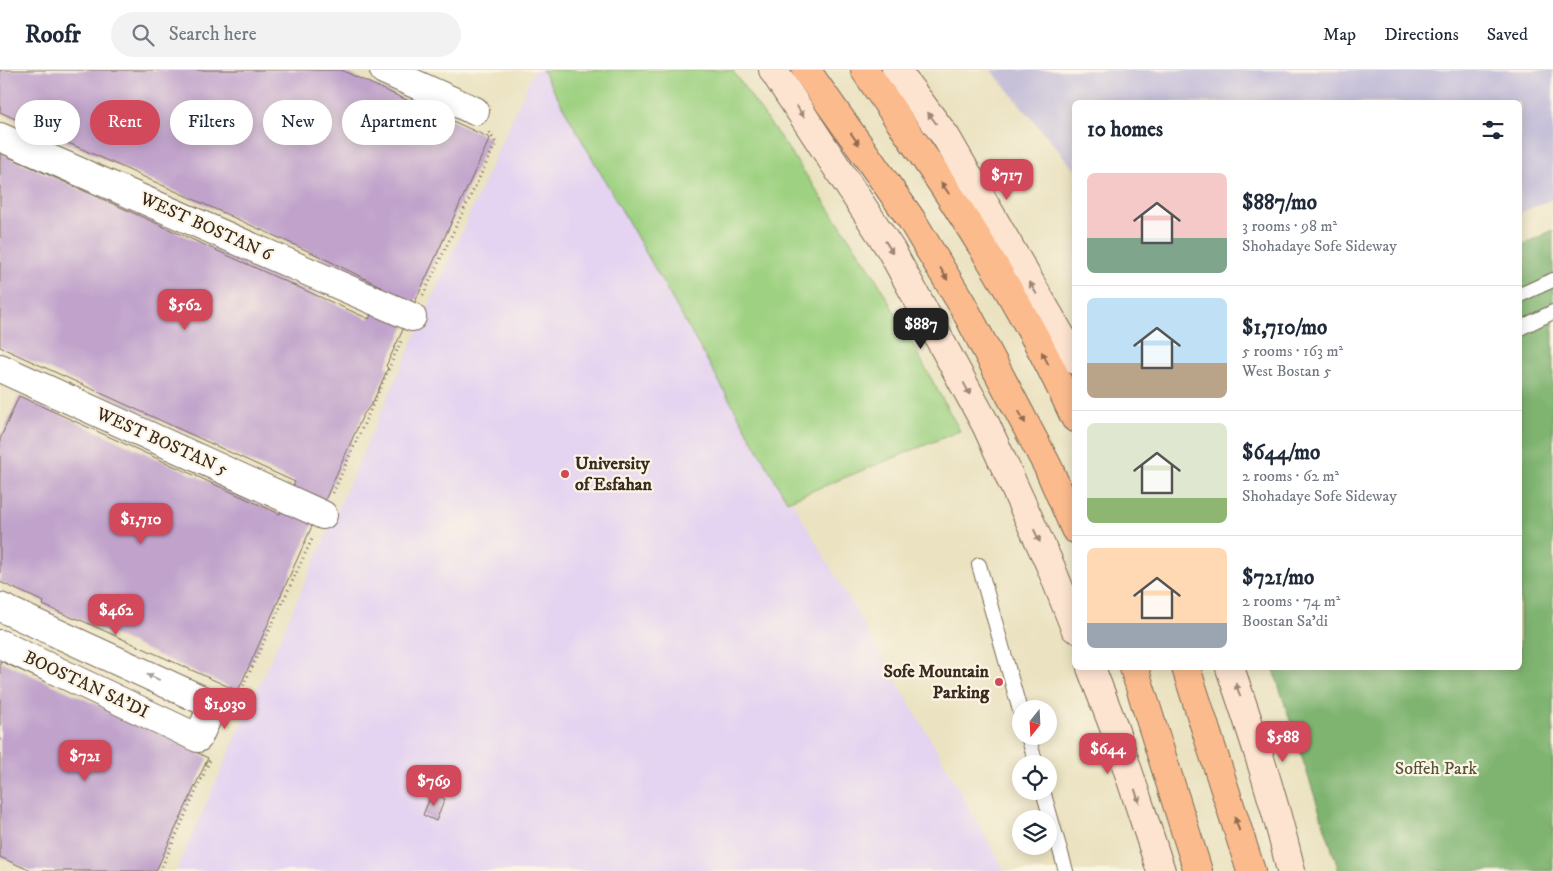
<!DOCTYPE html>
<html lang="en">
<head>
<meta charset="utf-8">
<style>
	:root { --surface:#fff; --page:#f2f2f3; --text:#1f2937; --muted:#747a83; --line:#e0e1e3; --accent:#d1495b }
	body { margin:0; font-family:"IM FELL DW Pica",serif; background:var(--page); color:var(--text); height:100vh; display:flex; flex-direction:column; font-size:19px; white-space:nowrap }
	* { box-sizing:border-box; margin:0 }
	p { font-size:16px; color:var(--muted) }
	.icon { flex:none; width:28px; height:28px; fill:none; stroke:currentColor; stroke-width:2; stroke-linecap:round; stroke-linejoin:round }
	.map { position:relative; flex:1; overflow:hidden }
	.panel { position:absolute; left:1072px; top:30px; width:450px; height:570px; display:flex; flex-direction:column; background:var(--surface); border-radius:8px; box-shadow:0 2px 12px #0003 }
	.panel>* { flex:none }
	.guide { position:absolute; left:15px; top:30px; width:475px; height:45px; display:flex; gap:10px }
	.needle { width:32px; rotate:198deg }
	.fabs { position:absolute; left:1012px; top:630px; display:grid; gap:10px }
	.fabs a { display:grid; place-items:center; width:45px; height:45px; border-radius:50%; background:var(--surface); box-shadow:0 2px 12px #0003; font-size:25px }
	.price { position:absolute; translate:-50% -42px; padding:0 11px; border-radius:10px; background:var(--accent); color:#fff; font-size:16px; line-height:32px; filter:drop-shadow(0 1px 2px #0008) }
	.price::after { content:''; position:absolute; left:50%; top:30px; width:15px; height:11px; margin-left:-8px; background:inherit; clip-path:polygon(0 0,100% 0,50% 100%) }
	.price.on { background:#222; color:#fff }
	ul { padding:0; list-style:none }
	li { display:flex; align-items:center; gap:15px; height:125px; padding:0 15px }
	li+li { border-top:1px solid var(--line) }
	li span { display:grid; place-items:center; flex:none; width:140px; height:100px; border-radius:8px; color:#555 }
	li>.icon { margin-inline-start:auto }
	span .icon { width:60px; height:60px; fill:#fffc; stroke-width:1 }
	li b { font-size:21px }
	h2 { display:flex; justify-content:space-between; align-items:center; height:60px; padding:0 15px; font-size:21px }
	.pill { padding:0 18px; border-radius:22px; background:var(--surface); box-shadow:0 2px 12px #0003; font-size:18px; line-height:45px }
	.pill.on { background:var(--accent); color:#fff }
	header { display:flex; align-items:center; gap:30px; box-sizing:border-box; height:70px; padding:0 25px; background:var(--surface); border-bottom:1px solid var(--line) }
	header strong { font-size:24px }
	nav { display:flex; gap:28px; margin-inline-start:auto; font-size:18px }
	.search { width:350px; height:45px; background:var(--page); display:flex; align-items:center; gap:12px; box-sizing:border-box; padding:0 18px; border-radius:28px; color:var(--muted); font-size:19px }
	.map>svg:first-child { display:block }
	.built { fill:#e4d3f1 }
	.industrial { fill:#c6c0d9 }
	.green { fill:#9ed181; stroke:#6c7e50 }
	.forest { fill:#7eb36f; stroke:#5c6e46 }
	.building { fill:#c0a2cb }
	.lines { fill:none; stroke-linecap:round; stroke-linejoin:round }
	.lane-casing { stroke:#786a57; stroke-width:16 }
	.street-casing { stroke:#786a57; stroke-width:30 }
	.secondary-casing { stroke:#786a57; stroke-width:30 }
	.highway-casing { stroke:#786a57; stroke-width:30 }
	.path { stroke:#786a57; stroke-width:3; stroke-dasharray:1 4; stroke-linecap:butt }
	.lane { stroke:#fff; stroke-width:14 }
	.street { stroke:#fff; stroke-width:28 }
	.secondary { stroke:#fde4d1; stroke-width:28 }
	.highway { stroke:#fbbb8d; stroke-width:28 }
	.oneway { fill:#9c8778 }
	.oneway2 { fill:#916b50 }
	.oneway3 { fill:#a79f9a }
	.poi-dot { fill:#d1495b; stroke:#fcf5e5; stroke-width:2 }
	.labels { text-anchor:middle; dominant-baseline:central; stroke-width:4.5; stroke-linejoin:round; paint-order:stroke }
	.street-label { font-size:18px; fill:#3b2a1e; stroke:#fcf5e5 }
	.poi-label { font-size:18px; font-weight:bold; fill:#3b2a1e; stroke:#fcf5e5; text-anchor:start }
	.park-label { font-size:18px; fill:#545437; stroke:#fcf5e5 }
</style>
</head>
<body>
<header>
<strong>Roofr</strong>
<div class="search"><svg class="icon" aria-label="search" viewBox="0 0 24 24"><circle cx="10" cy="10" r="6"/><path d="M15 15l6 6"/></svg>Search here</div>
<nav><a>Map</a><a>Directions</a><a>Saved</a></nav>
</header>
<div class="map">
<svg width="1553" height="801" viewBox="0 0 1553 801">
	<rect width="100%" height="100%" fill="#fcf5e5"/>
	<filter id="ink" filterUnits="userSpaceOnUse"><feTurbulence type="fractalNoise" baseFrequency=".02" numOctaves="2"/><feDisplacementMap in="SourceGraphic" scale="10" xChannelSelector="R" yChannelSelector="G"/><feConvolveMatrix kernelMatrix="1 2 1 2 8 2 1 2 1" color-interpolation-filters="sRGB"/></filter>
	<filter id="wash" filterUnits="userSpaceOnUse"><feTurbulence type="fractalNoise" baseFrequency=".0096" numOctaves="4" result="noise"/><feDisplacementMap in="SourceGraphic" scale="20" xChannelSelector="R" yChannelSelector="G"/><feGaussianBlur stdDeviation="1.12" result="paint"/><feColorMatrix in="noise" values="0 0 0 0 0 0 0 0 0 0 0 0 0 0 0 0 0 1.4 0 .05"/><feComposite in="paint" operator="in"/></filter>
	<g filter="url(#wash)">
		<rect width="100%" height="100%" fill="#eae2c0"/>
		<!-- built -->
		<path class="built" d="M 534,0 L 544,0 L 712,294 L 931,670 L 1005,801 L 176,801 Z"/>
		<!-- industrial -->
		<path class="industrial" d="M 991,0 L 1553,0 L 1553,129 L 1520,143 L 1520,32 L 1075,32 L 1075,100 Z"/>
		<!-- green -->
		<path class="green" d="M 542,0 L 732,0 L 789,80 L 873,203 L 960,361 L 787,431 Z"/>
		<!-- forest -->
		<path class="forest" d="M 1553,160 L 1553,801 L 1339,801 L 1273,598 L 1520,598 L 1520,176 Z"/>
		<g id="blocks">
			<!-- building -->
			<path class="building" d="M 0,0 L 341,0 L 490,68 L 410,243 L 376,229 L 382,217 L 319,186 L 0,42 Z
				M 0,83 L 369,249 L 375,236 L 407,251 L 386,296 L 388,298 L 373,332 L 363,345 L 321,439 L 289,425 L 295,412 L 0,277 Z
				M 19,326 L 280,444 L 285,432 L 317,445 L 238,621 L 76,548 L 75,549 L 43,535 L 44,532 L 0,512 L 0,369 Z
				M 0,591 L 144,656 L 208,688 L 156,801 L 31,801 L 0,787 Z
				M 432,723 L 445,729 L 436,751 L 423,745 Z"/>
		</g>
	</g>
	<g filter="url(#ink)">
		<use href="#blocks" fill-opacity="0" stroke="#786a57" stroke-width="1"/>
		<g class="lines">
			<!-- lane casing -->
			<g class="lane-casing">
				<path id="lane" d="M 1520,225 L 1553,210
					M 1520,258 L 1553,242
					M 979,495 L 1021,644
					M 1028,666 L 1036,694
					M 1043,721 L 1066,801"/>
			</g>
			<!-- street casing -->
			<g class="street-casing">
				<path id="street" d="M 384,0 L 475,41
					M 0,67 L 412,247
					M 0,298 L 323,445
					M 0,537 L 213,635 L 198,668 L 0,574"/>
			</g>
			<!-- secondary casing -->
			<g class="secondary-casing">
				<path id="secondary" d="M 773,0 L 891,180 L 986,355 L 1050,495 L 1075,558
					M 896,0 L 946,67 L 1075,290
					M 1091,598 L 1113,655 L 1161,801
					M 1230,598 C 1253,664 1275,732 1291,801"/>
			</g>
			<!-- highway casing -->
			<g class="highway-casing">
				<path id="highway" d="M 806,0 L 911,149 L 962,234 L 1048,397 L 1075,459
					M 865,0 C 894,44 925,87 954,132 C 999,201 1041,273 1075,348
					M 1134,598 L 1198,801
					M 1186,598 L 1251,801"/>
			</g>
			<!-- path -->
			<path class="path" d="M 423,225 L 496,73 L 489,62
				M 333,423 L 402,269
				M 237,629 L 313,467
				M 160,801 L 210,690"/>
			<!-- lane -->
			<use href="#lane" class="lane"/>
			<!-- street -->
			<use href="#street" class="street"/>
			<!-- secondary -->
			<use href="#secondary" class="secondary"/>
			<!-- highway -->
			<use href="#highway" class="highway"/>
		</g>
		<!-- one-way arrows -->
		<defs><path id="oneway-solid" d="M-6-.8H1V-3.2L6.5 0L1 3.2V.8H-6Z" transform="scale(1.25)"/></defs>
		<g class="oneway">
			<use href="#oneway-solid" transform="translate(800 41) rotate(57)"/>
			<use href="#oneway-solid" transform="translate(932 48) rotate(-127)"/>
			<use href="#oneway-solid" transform="translate(889 177) rotate(58)"/>
			<use href="#oneway-solid" transform="translate(1033 218) rotate(-120)"/>
			<use href="#oneway-solid" transform="translate(967 319) rotate(62)"/>
			<use href="#oneway-solid" transform="translate(1037 466) rotate(65)"/>
			<use href="#oneway-solid" transform="translate(1238 620) rotate(-109)"/>
			<use href="#oneway-solid" transform="translate(1137 726) rotate(72)"/>
		</g>
		<g class="oneway2">
			<use href="#oneway-solid" transform="translate(855 69) rotate(55)"/>
			<use href="#oneway-solid" transform="translate(945 118) rotate(-124)"/>
			<use href="#oneway-solid" transform="translate(944 204) rotate(59)"/>
			<use href="#oneway-solid" transform="translate(1045 288) rotate(-118)"/>
			<use href="#oneway-solid" transform="translate(1022 347) rotate(62)"/>
			<use href="#oneway-solid" transform="translate(1237 754) rotate(-108)"/>
		</g>
		<use class="oneway3" href="#oneway-solid" transform="translate(153 607) rotate(-155)"/>
	</g>
	<!-- markers -->
	<g class="poi-dot">
		<circle cx="565" cy="404" r="5"/>
		<circle cx="999" cy="612" r="5"/>
	</g>
	<g class="labels">
		<!-- street labels -->
		<g class="street-label">
			<text transform="translate(206 157) rotate(24)">WEST BOSTAN 6</text>
			<text transform="translate(162 372) rotate(24)">WEST BOSTAN 5</text>
			<text transform="translate(86 615) rotate(25)">BOOSTAN SA'DI</text>
		</g>
		<!-- poi labels -->
		<g class="poi-label">
			<text x="575" y="394">University<tspan x="575" dy="21">of Esfahan</tspan></text>
			<text x="989" y="602" text-anchor="end">Sofe Mountain<tspan x="989" dy="21">Parking</tspan></text>
		</g>
		<!-- park labels -->
		<g class="park-label">
			<text x="1436" y="699">Soffeh Park</text>
		</g>
	</g>
</svg>
<div class="fabs">
<a><svg class="needle" viewBox="-14 -14 28 28"><path d="M0-13l5 13h-10z" fill="#e53935"/><path d="M0 13l5-13h-10z" fill="#747a83"/></svg></a>
<a><svg class="icon" aria-label="locate" viewBox="0 0 24 24"><circle cx="12" cy="12" r="6"/><path d="M12 2v4M12 18v4M2 12h4M18 12h4"/></svg></a>
<a><svg class="icon" aria-label="layers" viewBox="0 0 24 24"><path d="M12 4l9 5-9 5-9-5zM3 14l9 5 9-5"/></svg></a>
</div>
<b class="price" style="left:1007px;top:131px">$717</b>
<b class="price" style="left:185px;top:261px">$562</b>
<b class="price on" style="left:921px;top:280px">$887</b>
<b class="price" style="left:141px;top:475px">$1,710</b>
<b class="price" style="left:116px;top:566px">$462</b>
<b class="price" style="left:225px;top:660px">$1,930</b>
<b class="price" style="left:1283px;top:693px">$588</b>
<b class="price" style="left:1108px;top:705px">$644</b>
<b class="price" style="left:85px;top:712px">$721</b>
<b class="price" style="left:434px;top:737px">$769</b>
<div class="guide">
<a class="pill">Buy</a>
<a class="pill on">Rent</a>
<a class="pill">Filters</a>
<a class="pill">New</a>
<a class="pill">Apartment</a>
</div>
<section class="panel">
<h2>10 homes<svg class="icon" aria-label="filters" viewBox="0 0 24 24"><path d="M4 7h16M4 17h16"/><circle cx="9" cy="7" r="2"/><circle cx="15" cy="17" r="2"/></svg></h2>
<ul>
<li><span style="background:linear-gradient(#f6c9c9 65%,#7fa58c 0)"><svg class="icon" aria-label="home" viewBox="0 0 24 24"><path d="M3 11l9-7 9 7M6 9v11h12V9"/></svg></span><div><b>$887/mo</b><p>3 rooms · 98 m²</p><p>Shohadaye Sofe Sideway</p></div></li>
<li><span style="background:linear-gradient(#bfe0f5 65%,#b9a48a 0)"><svg class="icon" aria-label="home" viewBox="0 0 24 24"><path d="M3 11l9-7 9 7M6 9v11h12V9"/></svg></span><div><b>$1,710/mo</b><p>5 rooms · 163 m²</p><p>West Bostan 5</p></div></li>
<li><span style="background:linear-gradient(#dfe7d0 75%,#8fb573 0)"><svg class="icon" aria-label="home" viewBox="0 0 24 24"><path d="M3 11l9-7 9 7M6 9v11h12V9"/></svg></span><div><b>$644/mo</b><p>2 rooms · 62 m²</p><p>Shohadaye Sofe Sideway</p></div></li>
<li><span style="background:linear-gradient(#ffd9b3 75%,#9aa5b1 0)"><svg class="icon" aria-label="home" viewBox="0 0 24 24"><path d="M3 11l9-7 9 7M6 9v11h12V9"/></svg></span><div><b>$721/mo</b><p>2 rooms · 74 m²</p><p>Boostan Sa'di</p></div></li>
</ul>
</section>
</div>
</body>
</html>
